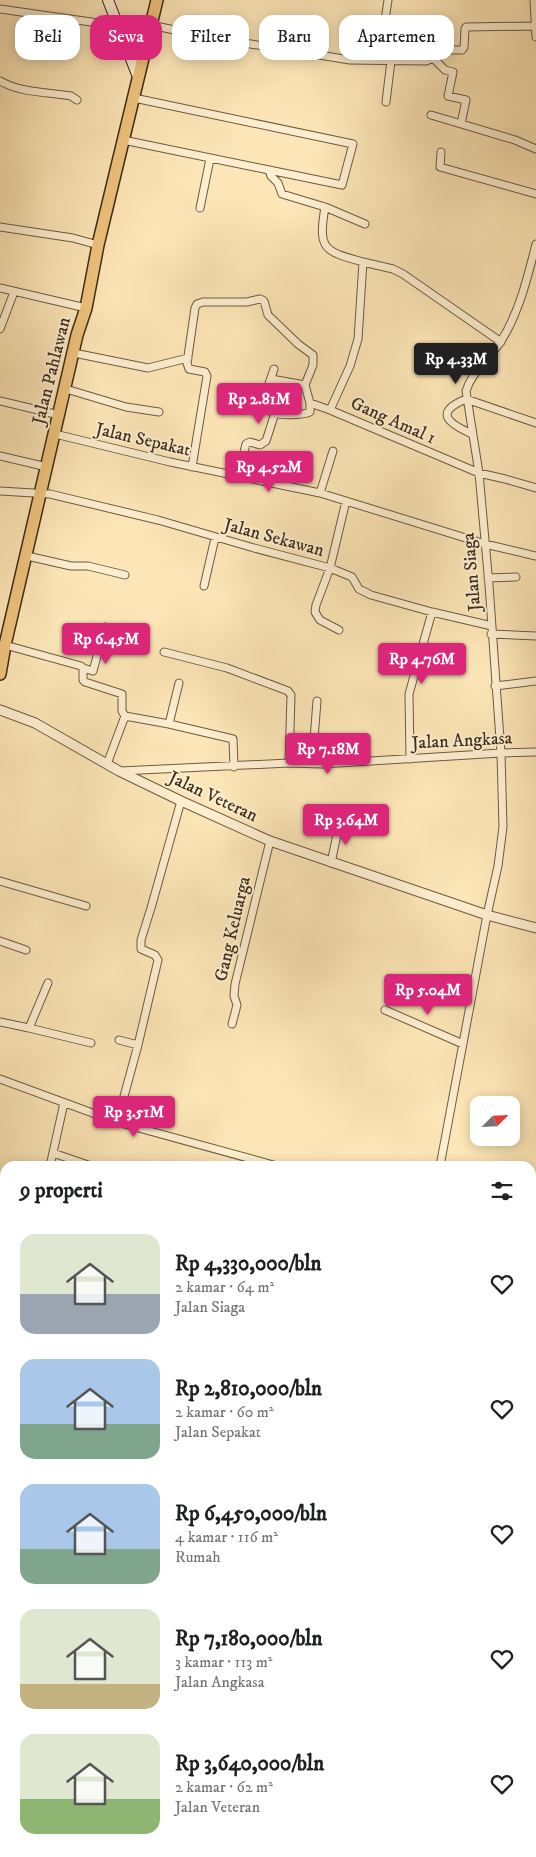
<!DOCTYPE html>
<html lang="id">
<head>
<meta charset="utf-8">
<style>
	:root { --surface:#fff; --page:#f2f2f2; --text:#202124; --muted:#757577; --accent:#db2777 }
	body { margin:0; font-family:"IM FELL DW Pica",serif; background:var(--page); color:var(--text); height:100vh; display:flex; flex-direction:column; font-size:19px; white-space:nowrap }
	* { box-sizing:border-box; margin:0 }
	p { font-size:16px; color:var(--muted) }
	.icon { flex:none; width:28px; height:28px; fill:none; stroke:currentColor; stroke-width:2; stroke-linecap:round; stroke-linejoin:round }
	.map { position:relative; flex:1; overflow:hidden }
	.panel { position:absolute; left:0px; top:1161px; width:536px; height:696px; display:flex; flex-direction:column; background:var(--surface); border-radius:15px 15px 0 0; box-shadow:0 2px 12px #0003 }
	.panel>* { flex:none }
	.hud { position:absolute; left:15px; top:15px; width:506px; height:45px; display:flex; gap:10px }
	.needle { width:32px; rotate:66deg }
	.buttons { position:absolute; left:470px; top:1096px; display:grid; gap:10px }
	.buttons a { display:grid; place-items:center; width:50px; height:50px; border-radius:10px; background:var(--surface); box-shadow:0 2px 12px #0003; font-size:25px }
	.price { position:absolute; translate:-50% -42px; padding:0 11px; border-radius:5px; background:var(--accent); color:#fff; font-size:16px; line-height:32px; filter:drop-shadow(0 1px 2px #0008) }
	.price::after { content:''; position:absolute; left:50%; top:30px; width:15px; height:11px; margin-left:-8px; background:inherit; clip-path:polygon(0 0,100% 0,50% 100%) }
	.price.current { background:#222; color:#fff }
	ul { padding:0; list-style:none }
	li { display:flex; align-items:center; gap:15px; height:125px; padding:0 20px }
	li span { display:grid; place-items:center; flex:none; width:140px; height:100px; border-radius:15px; color:#555 }
	li>.icon { margin-inline-start:auto }
	span .icon { width:60px; height:60px; fill:#fffc; stroke-width:1 }
	li b { font-size:21px }
	h2 { display:flex; justify-content:space-between; align-items:center; height:60px; padding:0 20px; font-size:21px }
	.tag { padding:0 18px; border-radius:15px; background:var(--surface); box-shadow:0 2px 12px #0003; font-size:18px; line-height:45px }
	.tag.current { background:var(--accent); color:#fff }
	.map>svg:first-child { display:block }
	.lines { fill:none; stroke-linecap:round; stroke-linejoin:round }
	.minor-casing { stroke:#6b5b41; stroke-width:9 }
	.tertiary-casing { stroke:#6b5b41; stroke-width:11 }
	.secondary-casing { stroke:#3b2d1a; stroke-width:12 }
	.primary-casing { stroke:#3b2d1a; stroke-width:14 }
	.minor { stroke:#fdeed0; stroke-width:7 }
	.tertiary { stroke:#fdeed0; stroke-width:9 }
	.secondary { stroke:#fdeed0; stroke-width:10 }
	.primary { stroke:#eec27b; stroke-width:11 }
	.labels { text-anchor:middle; dominant-baseline:central; stroke-width:4; stroke-linejoin:round; paint-order:stroke }
	.street-label { font-size:18px; fill:#3b2d1a; stroke:#fdeed0 }
</style>
</head>
<body>
<div class="map">
<svg width="536" height="1857" viewBox="0 0 536 1857">
	<rect width="100%" height="100%" fill="#fce5b6"/>
	<filter id="stains"><feTurbulence type="fractalNoise" baseFrequency=".004" numOctaves="4"/><feColorMatrix values="0 0 0 0 .2 0 0 0 0 .09 0 0 0 0 .02 0 0 0 .5 -.17"/></filter>
	<radialGradient id="worn" r=".72"><stop offset=".6" stop-color="#630" stop-opacity="0"/><stop offset="1" stop-color="#630" stop-opacity=".3"/></radialGradient>
	<g class="lines">
		<!-- minor casing -->
		<g class="minor-casing">
			<path id="minor" d="M 534,0 L 536,37
				M 0,9 L 119,26
				M 151,25 L 207,37 L 350,60 L 426,61 L 437,57 L 448,50 L 462,50 L 464,47 L 465,29 L 466,27 L 535,26
				M 434,59 L 445,70 L 453,72 L 448,96 L 466,100 L 462,119
				M 379,60 L 388,0
				M 0,81 C 21,93 48,92 71,96 L 77,100
				M 134,98 L 353,144 L 342,185 L 269,170
				M 386,102 L 391,61
				M 431,115 L 515,140 L 536,149
				M 123,140 L 269,170 L 271,176 L 278,183 L 282,194 L 325,207 C 318,249 323,251 363,262 L 358,339 L 350,366 L 330,410 L 479,473 L 505,479 L 536,488
				M 441,152 L 440,167 L 536,194
				M 325,207 L 365,224
				M 200,208 L 210,159
				M 0,227 L 73,238 L 98,245
				M 363,262 L 393,269 L 403,274 L 501,342
				M 0,288 L 86,308
				M 0,329 L 14,292
				M 74,353 L 148,368 L 188,358
				M 66,389 L 126,407 L 159,412
				M 252,392 L 250,401 L 261,407
				M 0,401 L 59,415
				M 310,403 L 330,410
				M 275,413 C 280,416 305,415 310,412 L 310,403 L 305,385
				M 55,434 L 170,462 L 320,493 L 485,544 L 536,556
				M 472,434 C 450,424 432,413 466,399 L 536,423
				M 0,456 L 47,467
				M 192,467 L 207,376 L 205,372 L 189,369 L 187,363 L 195,308 L 197,304 L 203,302 L 247,302 L 260,299 L 264,301 L 268,315 L 298,344 L 313,355 L 313,365 L 305,385 L 271,379
				M 238,476 L 246,444 L 250,442 L 260,445 L 266,441 L 275,413 L 261,407 L 274,369
				M 0,491 L 50,494 L 158,520 L 254,548 L 330,568 L 352,577 L 359,589 L 371,595 L 432,612 L 492,626
				M 320,493 L 333,451
				M 27,556 L 71,566 L 88,566 L 125,575
				M 488,578 L 516,577
				M 204,586 L 215,538
				M 339,630 L 320,620 L 315,612 L 316,605 L 330,568 L 346,501
				M 491,634 L 536,636
				M 5,645 L 81,666 L 83,668 L 83,680 L 85,682 L 122,694 L 122,711 L 125,716
				M 164,652 L 227,668 L 288,691 L 291,695 L 289,763
				M 83,668 L 93,671 L 105,627
				M 495,686 L 536,681
				M 317,701 L 314,739 L 320,747 L 322,764
				M 169,724 L 233,739 L 234,767
				M 410,759 L 409,694 L 432,612
				M 107,764 L 125,716 L 169,724 L 179,683
				M 120,771 L 289,763 L 322,764 L 501,753 L 536,752
				M 331,863 L 339,825
				M 0,881 L 86,906
				M 0,941 L 26,950
				M 385,1010 L 463,1044
				M 0,1022 L 29,1028 L 48,983
				M 232,1024 L 237,1005 L 234,996 L 235,984 L 270,841
				M 29,1028 L 91,1043
				M 119,1040 L 138,1045
				M 0,1079 L 117,1122 L 277,1166
				M 117,1122 L 138,1045 L 158,960 L 155,955 L 141,949 L 141,940 L 151,908 L 181,801
				M 53,1153 L 91,1166
				M 50,1166 L 64,1103
				M 440,1166 L 487,915 L 498,866 L 503,827 L 501,753 L 489,585 L 479,473 L 466,391 C 472,371 490,359 501,341 C 519,313 528,276 536,244
				M 0,1203 L 5,1204
				M 531,1205 L 536,1206
				M 0,1257 L 5,1259
				M 531,1286 L 536,1287
				M 0,1333 L 5,1335
				M 531,1354 L 536,1334
				M 531,1380 L 536,1381
				M 532,1417 L 532,1465 L 536,1510
				M 0,1459 L 5,1462
				M 0,1499 L 5,1489
				M 0,1667 L 5,1669
				M 531,1687 L 536,1700
				M 531,1720 L 536,1714
				M 0,1755 L 5,1745
				M 0,1782 L 5,1783
				M 151,1852 L 151,1857
				M 398,1852 L 401,1857
				M 445,1852 L 448,1857
				M 259,1857 L 260,1852
				M 369,1857 L 378,1852"/>
		</g>
		<!-- tertiary casing -->
		<g class="tertiary-casing">
			<path id="tertiary" d="M 0,710 L 35,723 L 119,771 L 181,801 L 270,841 L 487,915 L 536,928"/>
		</g>
		<!-- secondary casing -->
		<g class="secondary-casing">
			<path id="secondary" d="M 108,0 L 138,77
				M 121,29 L 143,52"/>
		</g>
		<!-- primary casing -->
		<g class="primary-casing">
			<path id="primary" d="M 0,674 L 5,645 L 77,335 L 86,308 L 98,245 L 157,0"/>
		</g>
		<!-- minor -->
		<use href="#minor" class="minor"/>
		<!-- tertiary -->
		<use href="#tertiary" class="tertiary"/>
		<!-- secondary -->
		<use href="#secondary" class="secondary"/>
		<!-- primary -->
		<use href="#primary" class="primary"/>
	</g>
	<g class="labels">
		<!-- street labels -->
		<g class="street-label">
			<text transform="translate(52 371) rotate(-76)">Jalan Pahlawan</text>
			<text transform="translate(393 421) rotate(24)">Gang Amal 1</text>
			<text transform="translate(143 440) rotate(13)">Jalan Sepakat</text>
			<text transform="translate(274 538) rotate(15)">Jalan Sekawan</text>
			<text transform="translate(472 572) rotate(-95)">Jalan Siaga</text>
			<text transform="translate(462 741) rotate(-3)">Jalan Angkasa</text>
			<text transform="translate(213 797) rotate(25)">Jalan Veteran</text>
			<text transform="translate(233 929) rotate(-77)">Gang Keluarga</text>
		</g>
	</g>
	<rect width="100%" height="100%" filter="url(#stains)"/>
	<rect width="100%" height="100%" fill="url(#worn)"/>
</svg>
<div class="buttons">
<a><svg class="needle" viewBox="-14 -14 28 28"><path d="M0-13l5 13h-10z" fill="#e53935"/><path d="M0 13l5-13h-10z" fill="#757577"/></svg></a>
</div>
<b class="price current" style="left:456px;top:385px">Rp 4.33M</b>
<b class="price" style="left:259px;top:425px">Rp 2.81M</b>
<b class="price" style="left:269px;top:493px">Rp 4.52M</b>
<b class="price" style="left:106px;top:665px">Rp 6.45M</b>
<b class="price" style="left:422px;top:685px">Rp 4.76M</b>
<b class="price" style="left:328px;top:775px">Rp 7.18M</b>
<b class="price" style="left:346px;top:846px">Rp 3.64M</b>
<b class="price" style="left:428px;top:1016px">Rp 5.04M</b>
<b class="price" style="left:134px;top:1138px">Rp 3.51M</b>
<div class="hud">
<a class="tag">Beli</a>
<a class="tag current">Sewa</a>
<a class="tag">Filter</a>
<a class="tag">Baru</a>
<a class="tag">Apartemen</a>
</div>
<section class="panel">
<h2>9 properti<svg class="icon" aria-label="filters" viewBox="0 0 24 24"><path d="M4 7h16M4 17h16"/><circle cx="9" cy="7" r="2"/><circle cx="15" cy="17" r="2"/></svg></h2>
<ul>
<li><span style="background:linear-gradient(#dfe7d0 60%,#9aa5b1 0)"><svg class="icon" aria-label="home" viewBox="0 0 24 24"><path d="M3 11l9-7 9 7M6 9v11h12V9"/></svg></span><div><b>Rp 4,330,000/bln</b><p>2 kamar · 64 m²</p><p>Jalan Siaga</p></div><svg class="icon" aria-label="heart" viewBox="0 0 24 24"><path d="M12 20l-8-8c-3-5 5-10 8-4 3-6 11-1 8 4z"/></svg></li>
<li><span style="background:linear-gradient(#a9c7e8 65%,#7fa58c 0)"><svg class="icon" aria-label="home" viewBox="0 0 24 24"><path d="M3 11l9-7 9 7M6 9v11h12V9"/></svg></span><div><b>Rp 2,810,000/bln</b><p>2 kamar · 60 m²</p><p>Jalan Sepakat</p></div><svg class="icon" aria-label="heart" viewBox="0 0 24 24"><path d="M12 20l-8-8c-3-5 5-10 8-4 3-6 11-1 8 4z"/></svg></li>
<li><span style="background:linear-gradient(#a9c7e8 65%,#7fa58c 0)"><svg class="icon" aria-label="home" viewBox="0 0 24 24"><path d="M3 11l9-7 9 7M6 9v11h12V9"/></svg></span><div><b>Rp 6,450,000/bln</b><p>4 kamar · 116 m²</p><p>Rumah</p></div><svg class="icon" aria-label="heart" viewBox="0 0 24 24"><path d="M12 20l-8-8c-3-5 5-10 8-4 3-6 11-1 8 4z"/></svg></li>
<li><span style="background:linear-gradient(#dfe7d0 75%,#c2b280 0)"><svg class="icon" aria-label="home" viewBox="0 0 24 24"><path d="M3 11l9-7 9 7M6 9v11h12V9"/></svg></span><div><b>Rp 7,180,000/bln</b><p>3 kamar · 113 m²</p><p>Jalan Angkasa</p></div><svg class="icon" aria-label="heart" viewBox="0 0 24 24"><path d="M12 20l-8-8c-3-5 5-10 8-4 3-6 11-1 8 4z"/></svg></li>
<li><span style="background:linear-gradient(#dfe7d0 65%,#8fb573 0)"><svg class="icon" aria-label="home" viewBox="0 0 24 24"><path d="M3 11l9-7 9 7M6 9v11h12V9"/></svg></span><div><b>Rp 3,640,000/bln</b><p>2 kamar · 62 m²</p><p>Jalan Veteran</p></div><svg class="icon" aria-label="heart" viewBox="0 0 24 24"><path d="M12 20l-8-8c-3-5 5-10 8-4 3-6 11-1 8 4z"/></svg></li>
</ul>
</section>
</div>
</body>
</html>
